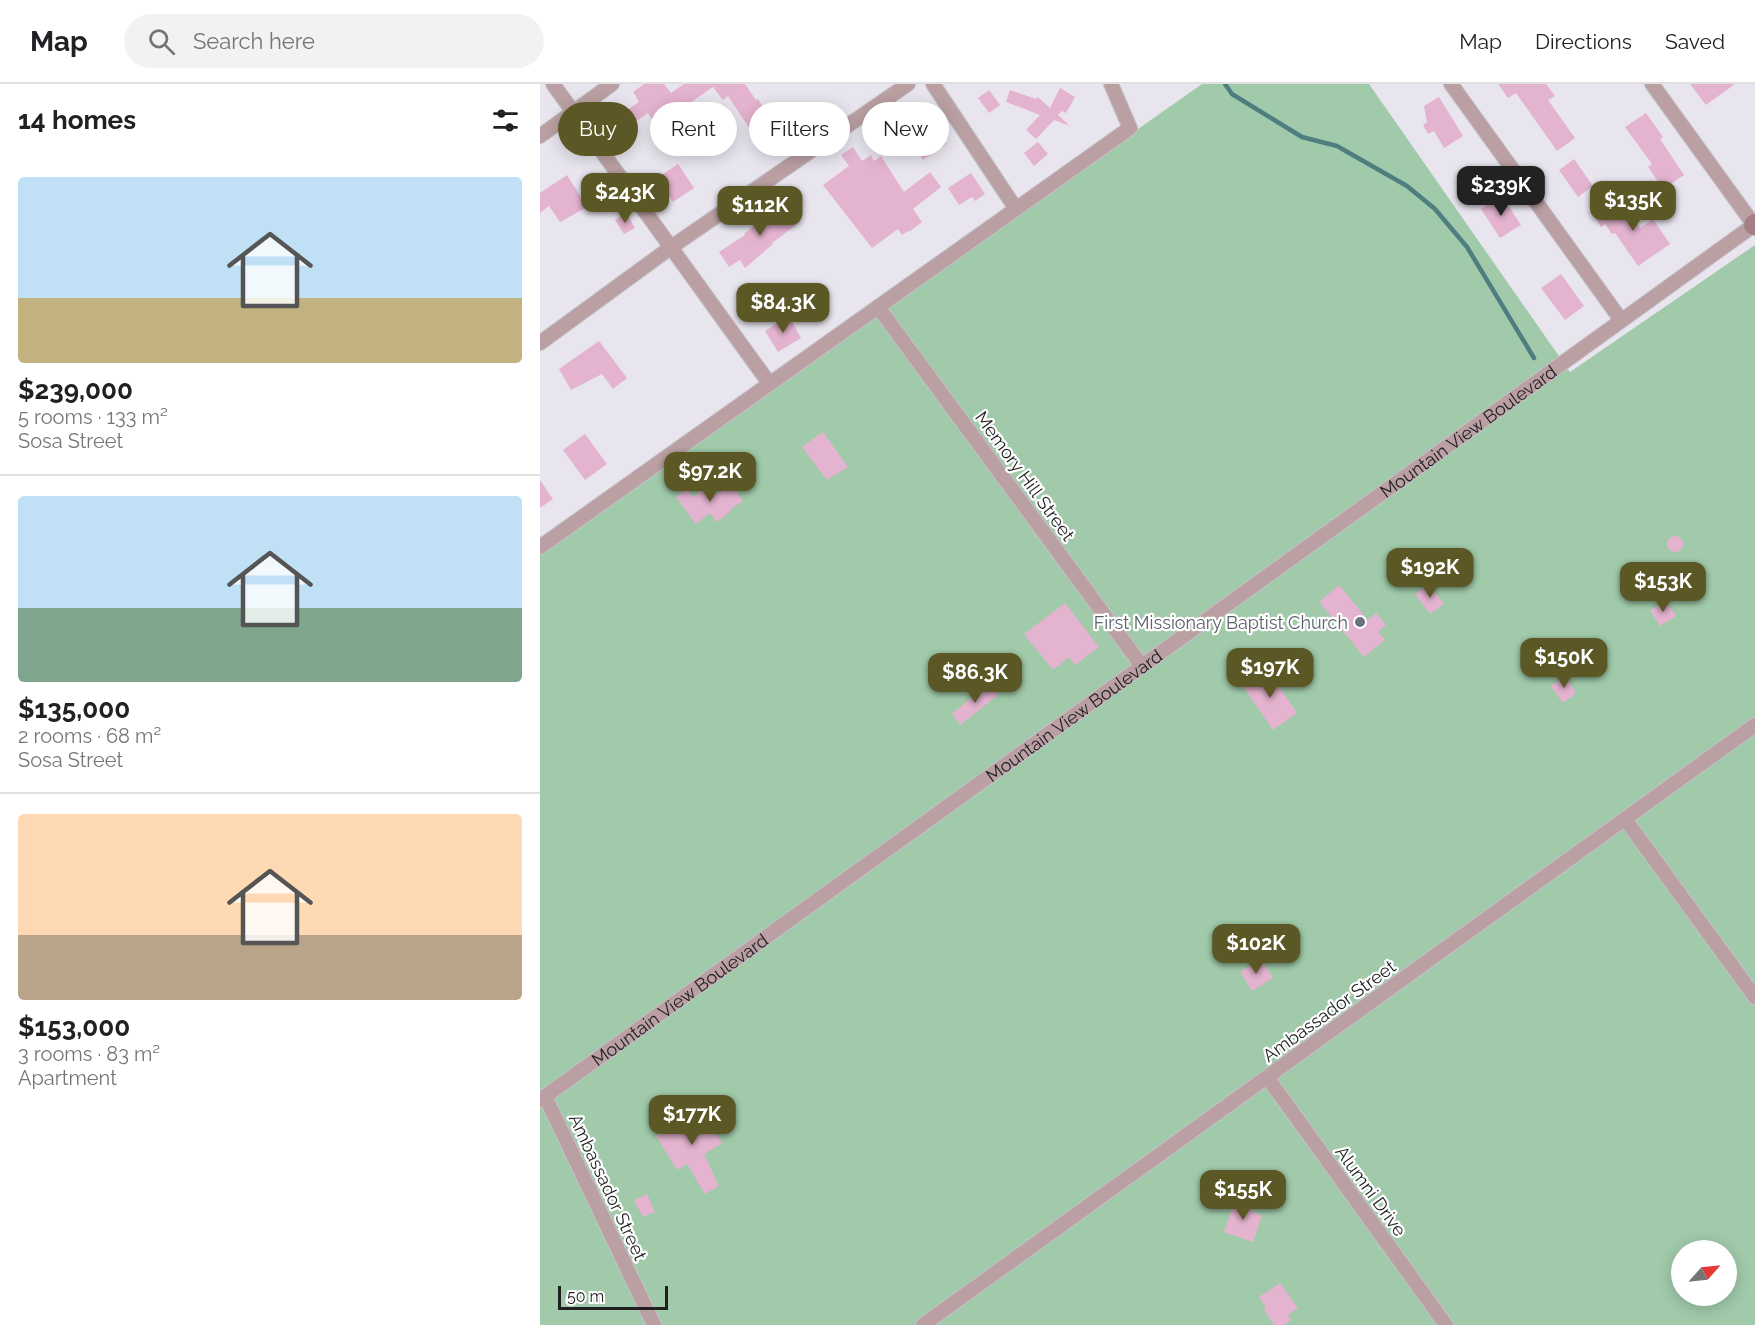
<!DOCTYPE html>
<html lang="en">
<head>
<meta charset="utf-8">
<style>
	:root { --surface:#fff; --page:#f2f2f2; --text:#202124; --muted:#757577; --line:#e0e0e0; --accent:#5b5825 }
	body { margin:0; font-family:Raleway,sans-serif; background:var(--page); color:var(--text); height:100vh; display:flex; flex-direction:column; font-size:22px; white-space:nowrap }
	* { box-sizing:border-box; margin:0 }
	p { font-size:20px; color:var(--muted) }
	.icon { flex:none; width:33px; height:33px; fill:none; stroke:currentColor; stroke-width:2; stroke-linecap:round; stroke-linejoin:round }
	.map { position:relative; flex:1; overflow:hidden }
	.drawer { display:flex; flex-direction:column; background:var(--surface); width:540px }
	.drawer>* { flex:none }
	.guide { position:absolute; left:18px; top:18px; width:570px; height:54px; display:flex; gap:12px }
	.needle { width:39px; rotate:63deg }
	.tools { position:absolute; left:1131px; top:1156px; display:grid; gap:12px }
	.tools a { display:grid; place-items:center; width:66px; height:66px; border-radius:50%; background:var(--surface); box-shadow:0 3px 15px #0003; font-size:30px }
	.scale { position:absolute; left:18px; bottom:15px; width:110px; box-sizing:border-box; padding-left:6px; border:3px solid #201f22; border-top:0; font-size:16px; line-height:21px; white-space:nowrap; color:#201f22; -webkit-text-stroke:4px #fff; paint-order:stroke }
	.price { position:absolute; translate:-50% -51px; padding:0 14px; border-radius:12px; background:var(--accent); color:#fff; font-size:20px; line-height:39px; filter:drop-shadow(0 2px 3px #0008) }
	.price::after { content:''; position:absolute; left:50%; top:36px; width:18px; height:14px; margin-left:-9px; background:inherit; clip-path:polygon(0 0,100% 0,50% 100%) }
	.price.current { background:#222; color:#fff }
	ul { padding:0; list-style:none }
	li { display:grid; align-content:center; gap:12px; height:318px; padding:0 18px }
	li+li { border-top:2px solid var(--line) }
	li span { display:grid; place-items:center; height:186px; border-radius:6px; color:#555 }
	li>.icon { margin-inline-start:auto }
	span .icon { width:108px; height:108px; fill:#fffc; stroke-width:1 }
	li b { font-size:26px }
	h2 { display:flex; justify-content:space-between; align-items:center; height:72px; padding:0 18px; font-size:26px }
	.tag { padding:0 21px; border-radius:27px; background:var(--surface); box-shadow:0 3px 15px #0003; font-size:21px; line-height:54px }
	.tag.current { background:var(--accent); color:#fff }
	header { display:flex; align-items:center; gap:36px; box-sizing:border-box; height:84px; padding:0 30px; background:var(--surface); border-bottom:2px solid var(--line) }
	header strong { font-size:28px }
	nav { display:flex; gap:33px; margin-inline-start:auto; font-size:21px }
	.search { width:420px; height:54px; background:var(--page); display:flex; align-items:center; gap:15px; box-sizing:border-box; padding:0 21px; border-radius:33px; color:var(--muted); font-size:22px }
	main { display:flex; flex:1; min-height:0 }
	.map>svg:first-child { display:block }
	.green { fill:#a0caaa; fill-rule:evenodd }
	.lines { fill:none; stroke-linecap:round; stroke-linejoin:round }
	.stream { stroke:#4f7e80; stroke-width:4.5 }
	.building { fill:#e4b3d0 }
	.street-casing { stroke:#c4c1c9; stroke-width:16 }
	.secondary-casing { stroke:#c4c1c9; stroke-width:22 }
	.street { stroke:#baa0a3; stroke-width:14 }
	.secondary { stroke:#a37e82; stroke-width:20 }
	.worship-dot { fill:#6b7280; stroke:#fff; stroke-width:2 }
	.labels { text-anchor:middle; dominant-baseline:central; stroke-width:4.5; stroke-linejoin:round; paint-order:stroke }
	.street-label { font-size:18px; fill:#201f22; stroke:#fff }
	.worship-label { font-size:18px; fill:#5b616d; stroke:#fff; text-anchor:end }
</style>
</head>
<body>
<header>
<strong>Map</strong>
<div class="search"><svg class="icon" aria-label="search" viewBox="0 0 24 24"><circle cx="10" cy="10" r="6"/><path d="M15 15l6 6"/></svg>Search here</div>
<nav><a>Map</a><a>Directions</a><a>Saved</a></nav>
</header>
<main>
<section class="drawer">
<h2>14 homes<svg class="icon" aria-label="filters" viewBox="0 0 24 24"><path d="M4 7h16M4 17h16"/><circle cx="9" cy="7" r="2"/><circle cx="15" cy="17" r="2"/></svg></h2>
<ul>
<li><span style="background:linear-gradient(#bfe0f5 65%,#c2b280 0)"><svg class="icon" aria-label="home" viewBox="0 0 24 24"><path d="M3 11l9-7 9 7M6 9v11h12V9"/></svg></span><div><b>$239,000</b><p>5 rooms · 133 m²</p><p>Sosa Street</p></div></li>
<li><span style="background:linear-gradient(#bfe0f5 60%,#7fa58c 0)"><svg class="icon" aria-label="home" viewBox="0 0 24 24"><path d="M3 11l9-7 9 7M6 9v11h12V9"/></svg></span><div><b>$135,000</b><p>2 rooms · 68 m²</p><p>Sosa Street</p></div></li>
<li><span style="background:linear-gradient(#ffd9b3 65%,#b9a48a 0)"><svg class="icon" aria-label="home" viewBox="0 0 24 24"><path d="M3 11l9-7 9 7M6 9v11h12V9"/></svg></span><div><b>$153,000</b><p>3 rooms · 83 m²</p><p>Apartment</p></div></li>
</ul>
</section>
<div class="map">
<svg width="1215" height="1241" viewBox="0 0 1215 1241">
	<rect width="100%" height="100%" fill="#e8e5ee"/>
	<!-- green -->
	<path class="green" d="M 662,0 L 829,0 L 1030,288 L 1215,161 L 1215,1241 L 0,1241 L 0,466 ZM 1142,1167 L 1186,1167 L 1186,1212 L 1142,1212 Z"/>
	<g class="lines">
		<!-- stream -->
		<path class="stream" d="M 685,0 L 692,10 L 762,53 L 797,62 L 867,102 L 895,125 L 927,163 L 994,274"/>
	</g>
	<!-- building -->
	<path class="building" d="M 104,0 L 124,0 L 131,9 L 144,0 L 205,0 L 216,16 L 218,15 L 234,41 L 227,46 L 233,54 L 221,62 L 188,12 L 183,16 L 173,3 L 141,25 L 155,45 L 136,57 L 121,36 L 115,40 L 108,29 L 80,48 L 73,36 L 99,18 L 93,8 Z
		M 958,0 L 1006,0 L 1015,12 L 1008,16 L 1035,54 L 1017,67 L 976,9 L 968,14 Z
		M 1150,0 L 1195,0 L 1166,21 Z
		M 520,4 L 535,13 L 526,29 L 522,27 L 518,31 L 530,42 L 514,36 L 496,55 L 486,46 L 500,31 L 466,18 L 470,6 L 496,15 L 498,13 L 510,24 Z
		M 449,6 L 460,21 L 449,29 L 438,14 Z
		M 899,13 L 923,52 L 904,64 L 894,47 L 888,50 L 883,41 L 887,38 L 884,22 Z
		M 377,18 L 406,60 L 383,76 L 354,34 Z
		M 1106,29 L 1123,53 L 1120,55 L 1144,91 L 1123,105 L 1108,83 L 1112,80 L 1085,43 Z
		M 498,58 L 508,70 L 494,82 L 484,69 Z
		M 313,63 L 322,77 L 331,71 L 334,77 L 341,72 L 364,108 L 390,88 L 401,103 L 373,125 L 382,138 L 369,148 L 368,147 L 362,151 L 358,145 L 332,164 L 283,101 L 309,82 L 301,71 Z
		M 1034,75 L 1053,102 L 1038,113 L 1019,86 Z
		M 138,80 L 154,104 L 133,118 L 117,94 Z
		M 431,89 L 445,110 L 435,117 L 432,113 L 419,121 L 408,104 Z
		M 27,91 L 47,123 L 20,138 L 9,122 L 0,129 L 0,109 Z
		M 962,112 L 981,141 L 960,154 L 941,125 Z
		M 1082,115 L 1100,144 L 1113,135 L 1130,160 L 1098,182 L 1075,149 L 1072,150 L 1065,140 L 1061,143 L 1053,130 L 1065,123 L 1066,125 Z
		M 245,118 L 260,138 L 232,159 L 233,160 L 205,184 L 200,176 L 189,183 L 179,168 L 205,151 L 204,150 L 216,140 Z
		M 86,129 L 95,144 L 84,150 L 75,136 Z
		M 1021,190 L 1044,222 L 1025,236 L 1001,204 Z
		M 249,232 L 261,254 L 238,268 L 225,247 Z
		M 59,257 L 87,294 L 73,305 L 62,290 L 31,306 L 19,285 Z
		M 283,348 L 308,383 L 287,396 L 262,363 Z
		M 45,350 L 67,380 L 45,396 L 23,366 Z
		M 0,396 L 13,415 L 0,424 Z
		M 170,400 L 178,410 L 192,401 L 203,417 L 190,426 L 191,427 L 177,438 L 170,429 L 156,440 L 136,413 L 147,405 L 153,413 Z
		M1127 460a8 8 0 1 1 16 0a8 8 0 1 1-16 0Z
		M 889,500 L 904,520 L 890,530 L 875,510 Z
		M 799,501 L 828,536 L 836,529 L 846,541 L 838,548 L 845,556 L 824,573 L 779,518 Z
		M 1126,517 L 1136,532 L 1120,542 L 1110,526 Z
		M 525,519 L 559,563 L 535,581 L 529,573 L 513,586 L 484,550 Z
		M 727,585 L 757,629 L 733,646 L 702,601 Z
		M 1025,592 L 1036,609 L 1023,619 L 1011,602 Z
		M 449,599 L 458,611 L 420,641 L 412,630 Z
		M 721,875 L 733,894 L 712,907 L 700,888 Z
		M 160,1022 L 182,1059 L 164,1070 L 179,1102 L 165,1110 L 147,1080 L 137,1086 L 116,1052 Z
		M 107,1110 L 115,1128 L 103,1133 L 94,1116 Z
		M 696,1114 L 715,1120 L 712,1128 L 722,1131 L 713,1158 L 684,1148 Z
		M 740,1199 L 758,1224 L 748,1231 L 751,1236 L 744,1241 L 734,1241 L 724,1226 L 726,1224 L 719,1213 Z"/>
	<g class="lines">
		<!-- street casing -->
		<g class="street-casing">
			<g id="street">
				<path d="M 13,0 L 229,299"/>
				<path d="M 393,0 L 476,125"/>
				<path d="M 911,0 L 1081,236"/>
				<path d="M 0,52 L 72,0"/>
				<path d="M 338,223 L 602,582"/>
				<path d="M 0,259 L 130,164 L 368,0"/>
				<path d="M 0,463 L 590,44 L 571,0"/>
				<path d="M 1085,735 L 1215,913"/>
				<path d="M 727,993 L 906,1241"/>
				<path d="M 5,1012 L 114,1241"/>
				<path id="s1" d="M 0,1016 L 1214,141 L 1112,0"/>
				<path d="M 383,1241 L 1215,641"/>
			</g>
		</g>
		<!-- secondary casing -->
		<g class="secondary-casing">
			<path id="secondary" d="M 1214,141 L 1215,140"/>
		</g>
		<!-- street -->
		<use href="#street" class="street"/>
		<!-- secondary -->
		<use href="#secondary" class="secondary"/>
	</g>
	<!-- markers -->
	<circle class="worship-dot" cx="820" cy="538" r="6"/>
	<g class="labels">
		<!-- street labels -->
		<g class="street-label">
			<text stroke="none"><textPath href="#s1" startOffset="1144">Mountain View Boulevard</textPath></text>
			<text transform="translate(485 392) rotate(54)">Memory Hill Street</text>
			<text stroke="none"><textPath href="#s1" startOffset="658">Mountain View Boulevard</textPath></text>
			<text stroke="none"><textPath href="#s1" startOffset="172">Mountain View Boulevard</textPath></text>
			<text transform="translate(789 927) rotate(-36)">Ambassador Street</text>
			<text transform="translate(68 1103) rotate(65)">Ambassador Street</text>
			<text transform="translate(831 1107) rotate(54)">Alumni Drive</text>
		</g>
		<!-- worship labels -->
		<g class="worship-label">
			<text x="808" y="538">First Missionary Baptist Church</text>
		</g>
	</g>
</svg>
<div class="tools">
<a><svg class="needle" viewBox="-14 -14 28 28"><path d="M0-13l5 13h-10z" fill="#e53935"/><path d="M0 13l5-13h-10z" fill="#757577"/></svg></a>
</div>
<div class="scale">50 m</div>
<b class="price current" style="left:961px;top:133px">$239K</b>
<b class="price" style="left:85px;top:140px">$243K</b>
<b class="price" style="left:1093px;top:148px">$135K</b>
<b class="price" style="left:220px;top:153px">$112K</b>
<b class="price" style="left:243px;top:250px">$84.3K</b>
<b class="price" style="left:170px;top:419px">$97.2K</b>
<b class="price" style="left:890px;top:515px">$192K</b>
<b class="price" style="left:1123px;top:529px">$153K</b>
<b class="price" style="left:1024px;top:605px">$150K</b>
<b class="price" style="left:730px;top:615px">$197K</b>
<b class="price" style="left:435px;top:620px">$86.3K</b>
<b class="price" style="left:716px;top:891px">$102K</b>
<b class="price" style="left:152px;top:1062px">$177K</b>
<b class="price" style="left:703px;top:1137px">$155K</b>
<div class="guide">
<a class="tag current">Buy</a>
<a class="tag">Rent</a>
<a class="tag">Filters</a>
<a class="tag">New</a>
</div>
</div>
</main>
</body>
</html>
